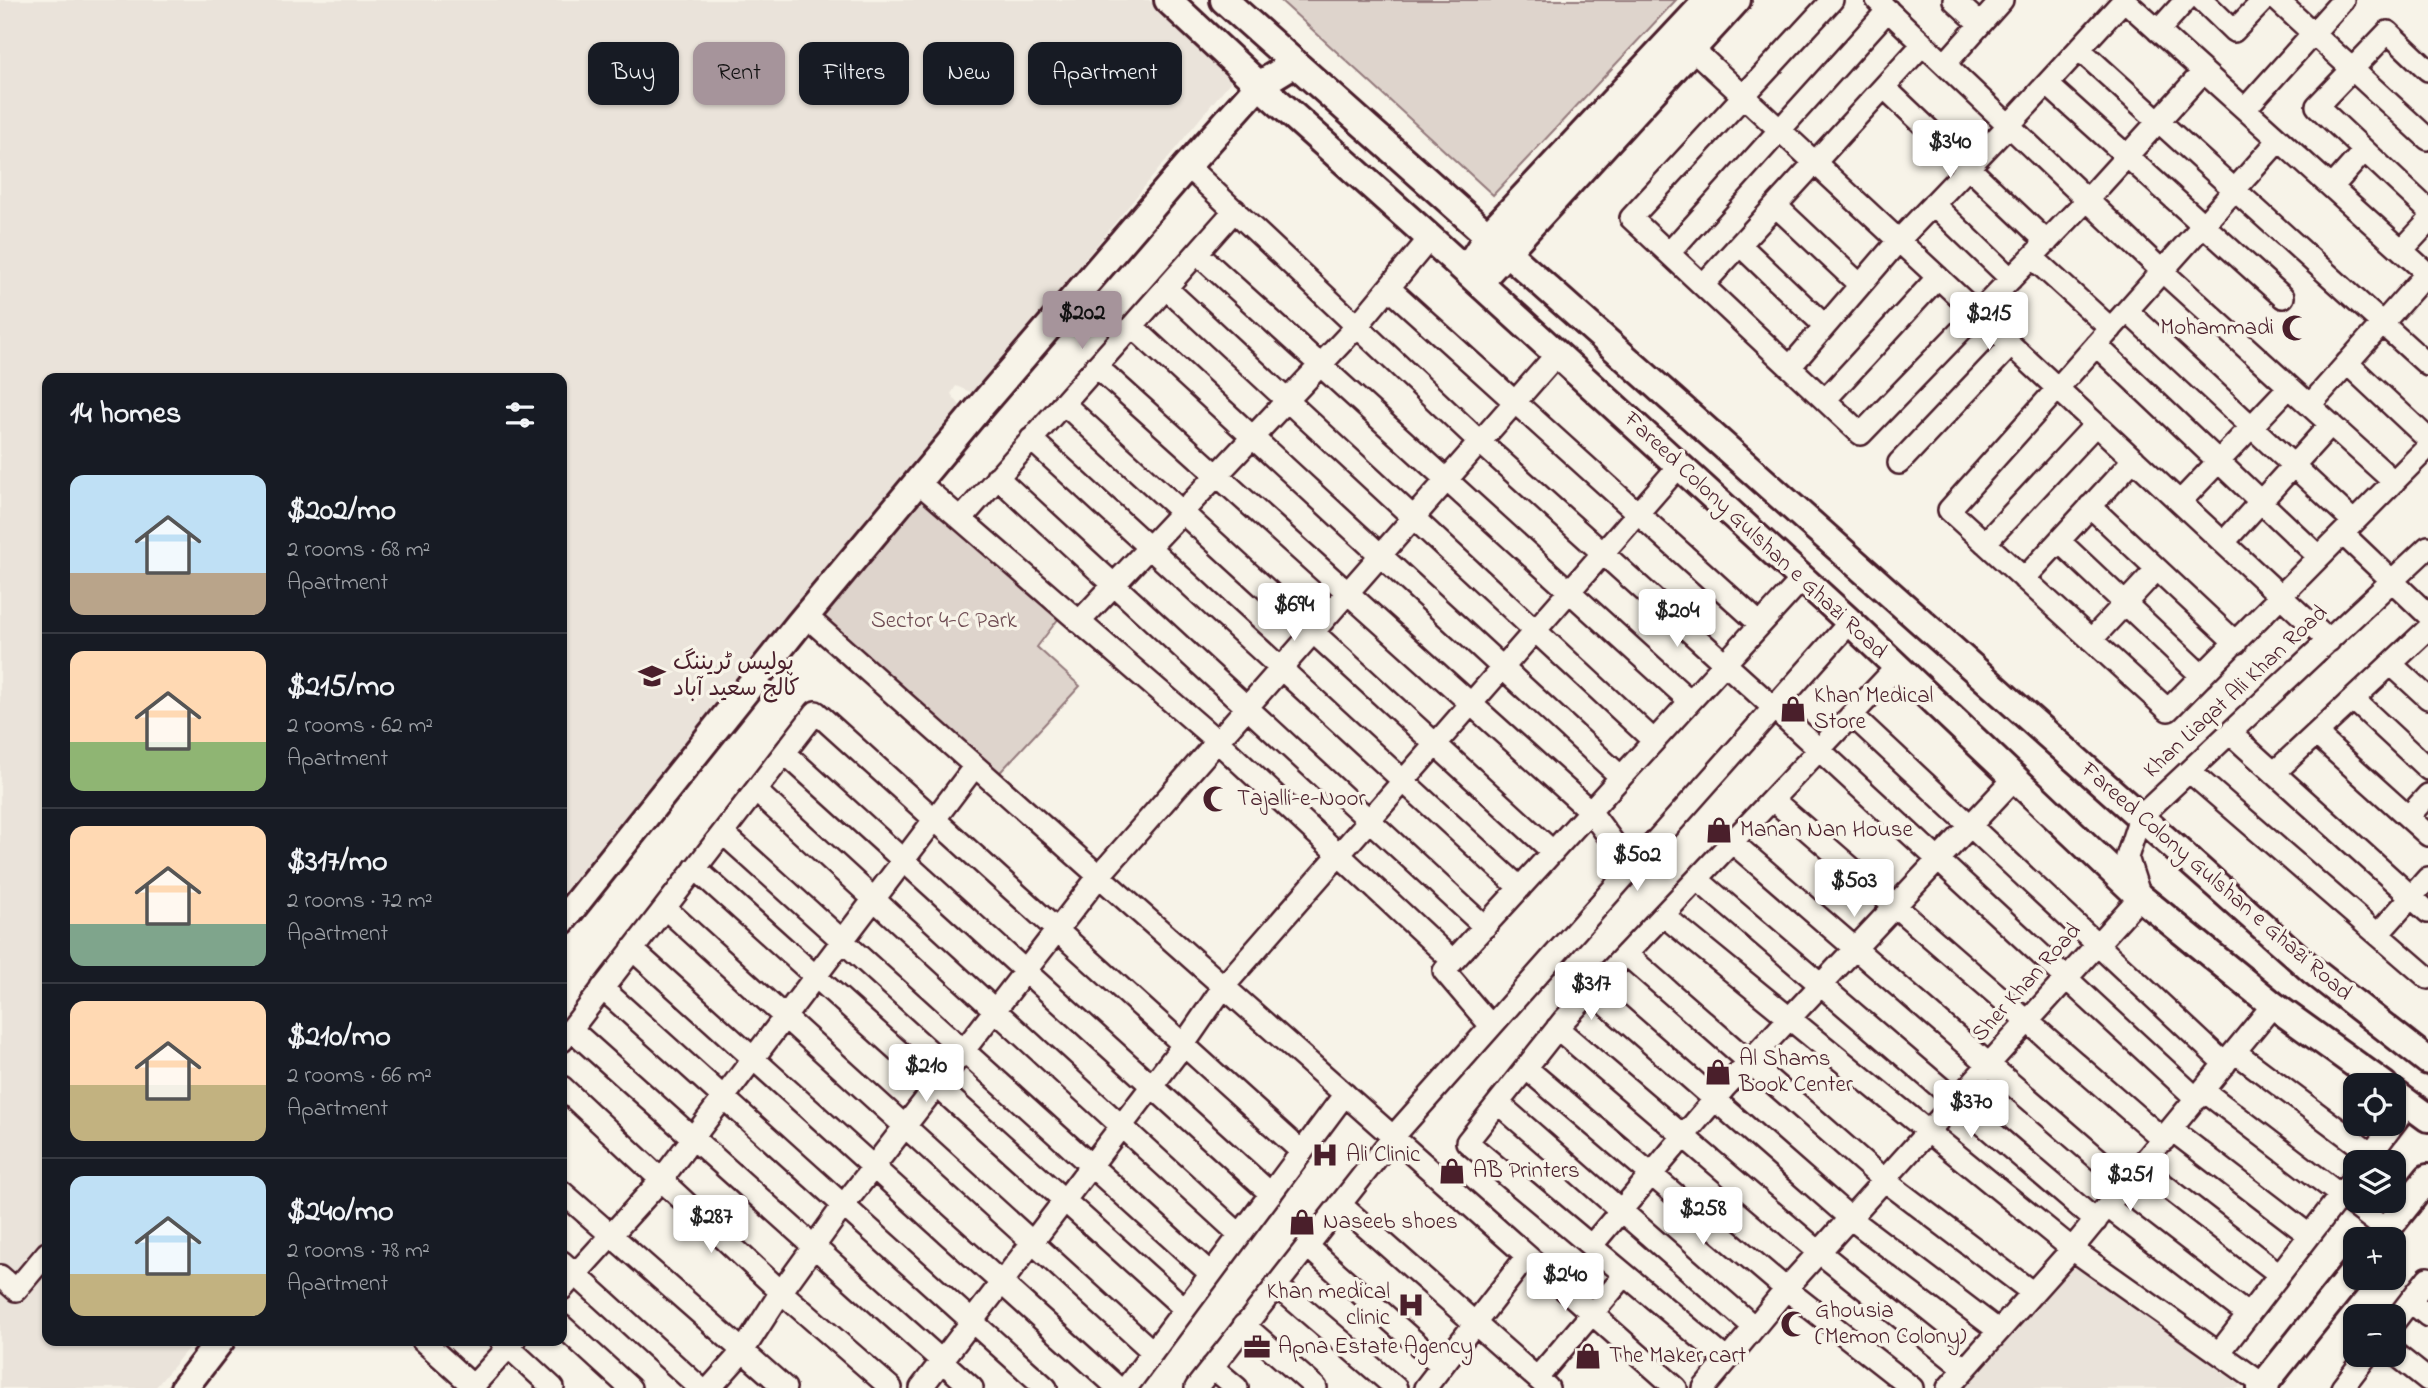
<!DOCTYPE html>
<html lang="en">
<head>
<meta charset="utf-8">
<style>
	:root { --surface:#171b24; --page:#20242c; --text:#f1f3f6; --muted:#9ea1a6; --line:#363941; --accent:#a6949b }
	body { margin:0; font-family:"Indie Flower","Playpen Sans Arabic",sans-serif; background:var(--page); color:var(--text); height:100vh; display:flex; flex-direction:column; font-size:26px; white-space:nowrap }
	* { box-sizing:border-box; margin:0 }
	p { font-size:23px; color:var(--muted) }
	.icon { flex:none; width:38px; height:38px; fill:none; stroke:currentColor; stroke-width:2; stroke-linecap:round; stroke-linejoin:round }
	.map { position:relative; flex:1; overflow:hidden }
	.side { position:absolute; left:42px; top:373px; width:525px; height:973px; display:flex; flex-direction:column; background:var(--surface); border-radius:14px; box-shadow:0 2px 5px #0004 }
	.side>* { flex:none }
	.hud { position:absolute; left:588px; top:42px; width:665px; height:63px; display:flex; gap:14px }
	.controls { position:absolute; left:2343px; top:1073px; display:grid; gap:14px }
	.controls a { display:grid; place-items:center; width:63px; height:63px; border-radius:14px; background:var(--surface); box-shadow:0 2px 5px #0004; font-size:35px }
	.price { position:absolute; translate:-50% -60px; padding:0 16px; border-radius:7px; background:#fff; color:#222; font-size:23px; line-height:46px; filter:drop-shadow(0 2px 4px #0008) }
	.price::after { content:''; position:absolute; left:50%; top:42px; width:21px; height:16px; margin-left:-10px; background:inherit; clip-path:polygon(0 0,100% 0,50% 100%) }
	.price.on { background:var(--accent); color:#111 }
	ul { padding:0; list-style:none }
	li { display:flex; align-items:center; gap:21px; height:175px; padding:0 28px }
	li+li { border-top:2px solid var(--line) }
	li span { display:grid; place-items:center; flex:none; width:196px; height:140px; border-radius:14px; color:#555 }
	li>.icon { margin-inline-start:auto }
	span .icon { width:84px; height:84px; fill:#fffc; stroke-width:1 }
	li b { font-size:30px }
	h2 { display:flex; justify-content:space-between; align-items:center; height:84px; padding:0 28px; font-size:30px }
	.chip { padding:0 24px; border-radius:14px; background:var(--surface); box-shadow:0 2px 5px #0004; font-size:24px; line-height:63px }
	.chip.on { background:var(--accent); color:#111 }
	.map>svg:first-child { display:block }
	.built { fill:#eae3da }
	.green { fill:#ded4cc; stroke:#947a7c; stroke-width:2 }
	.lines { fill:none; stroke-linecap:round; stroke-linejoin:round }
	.minor-casing { stroke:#4a1f2b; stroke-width:26 }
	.major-casing { stroke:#4a1f2b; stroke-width:32 }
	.minor { stroke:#f7f3e8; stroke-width:21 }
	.major { stroke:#f7f3e8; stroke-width:26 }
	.labels { text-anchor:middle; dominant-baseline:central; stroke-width:7; stroke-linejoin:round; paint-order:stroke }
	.poi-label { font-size:23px; fill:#4a1f2b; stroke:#f7f3e8; text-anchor:start }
	.street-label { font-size:23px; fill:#4a1f2b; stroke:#f7f3e8 }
	.park-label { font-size:23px; fill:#6f4c53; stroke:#f7f3e8 }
</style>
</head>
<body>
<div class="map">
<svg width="2428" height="1388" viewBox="0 0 2428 1388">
	<rect width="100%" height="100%" fill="#f7f3e8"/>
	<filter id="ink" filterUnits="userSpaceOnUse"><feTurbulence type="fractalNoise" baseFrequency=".0143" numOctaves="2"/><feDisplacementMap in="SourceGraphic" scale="14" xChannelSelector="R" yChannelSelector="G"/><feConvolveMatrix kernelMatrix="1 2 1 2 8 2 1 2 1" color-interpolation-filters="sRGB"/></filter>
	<g filter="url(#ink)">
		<!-- built -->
		<path class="built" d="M 0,0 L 1149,0 L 1234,77 L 975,394 L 956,386 L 951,394 L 962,408 L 562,894 L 562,378 L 47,378 L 47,1340 L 194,1341 L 155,1388 L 0,1388 Z
			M 2074,1263 L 2240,1385 L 2238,1388 L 1962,1388 Z"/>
		<!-- green -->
		<path class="green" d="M 1280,0 L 1676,0 L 1493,195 Z
			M 918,482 L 1065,610 L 1037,647 L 1080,686 L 992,781 L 806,616 Z"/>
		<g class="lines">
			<!-- minor casing -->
			<g class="minor-casing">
				<path id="minor" d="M 1832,0 L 1631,218 L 1861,434 L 2087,200 L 2203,72
					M 1877,0 L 2162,271 L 2394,482
					M 1954,0 L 1980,24
					M 2124,0 L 2428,274
					M 2202,0 L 2234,31 L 2264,0
					M 2277,0 L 2428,139
					M 2158,31 L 2186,0
					M 1683,40 L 2329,641
					M 2079,49 L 2428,365
					M 1945,64 L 2002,0
					M 2428,70 L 2388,32 L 2317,106 L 2428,210
					M 2047,84 L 2283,297
					M 1884,87 L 2047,242
					M 2245,109 L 2343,0
					M 2279,140 L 1949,510 L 2168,710 L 2428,447
					M 1187,166 L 1480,442 L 1774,708 L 2197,1099
					M 2332,187 L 2364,151
					M 1933,204 L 2011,279
					M 1776,206 L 1860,285
					M 1740,245 L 1825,326
					M 2402,250 L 2428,222
					M 1197,253 L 1690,701
					M 1669,253 L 1888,10
					M 2032,257 L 2111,329
					M 1703,285 L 1923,44
					M 1166,288 L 1654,741
					M 1389,288 L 1760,624
					M 2127,311 L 2354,522
					M 1132,326 L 1621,777
					M 2096,345 L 2319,557
					M 2347,363 L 2428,439
					M 1096,366 L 1590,811 L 1632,868
					M 1790,367 L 1899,240 L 2009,125 L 2124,0
					M 1825,400 L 1938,277
					M 1063,403 L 1553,852
					M 2310,405 L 2427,273
					M 1031,439 L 1520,888
					M 1899,463 L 2011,345
					M 997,477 L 1485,927
					M 918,482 L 1217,741 L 1453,961 L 1444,971 L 1491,1026
					M 2180,502 L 2289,387
					M 2090,506 L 2236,643
					M 961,519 L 1235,210
					M 2343,534 L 2428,615
					M 2059,541 L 2202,676
					M 2224,542 L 2331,424
					M 1985,543 L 2096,424
					M 2024,579 L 2134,459
					M 806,616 L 1676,1388
					M 1079,622 L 1357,326 L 1430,238
					M 2091,640 L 2157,569
					M 2391,664 L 2428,698
					M 2353,699 L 2428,769
					M 1852,715 L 2225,1064
					M 2230,733 L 2428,912
					M 2316,734 L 2428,835
					M 785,753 L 1271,1194
					M 2189,771 L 2428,978
					M 2274,773 L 2428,629
					M 756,791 L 1240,1235
					M 1773,800 L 2164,1140
					M 2408,817 L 2428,795
					M 723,833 L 1211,1274
					M 1732,842 L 2127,1184
					M 695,868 L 1185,1309
					M 1697,879 L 2096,1221
					M 665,908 L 1153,1352
					M 1663,915 L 2072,1249 L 2268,1388
					M 2378,934 L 2428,878
					M 632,949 L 1118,1388
					M 1626,954 L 1884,1180 L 2033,1293
					M 1453,961 L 1803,578
					M 602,988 L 1046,1388
					M 1591,991 L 1850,1218 L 1999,1331
					M 1557,1028 L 1819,1252 L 1965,1369
					M 571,1029 L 972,1388
					M 562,1041 L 816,712 L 1302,1152
					M 2235,1052 L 2371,1154
					M 1526,1068 L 1786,1289 L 1912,1388
					M 562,1087 L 781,1292 L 891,1388
					M 2204,1091 L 2386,1230
					M 1498,1103 L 1754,1327
					M 2172,1130 L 2309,1235
					M 2365,1162 L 2409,1104
					M 2141,1167 L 2279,1274
					M 562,1192 L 785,1388
					M 1340,1204 L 1548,1388
					M 2108,1207 L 2248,1315
					M 1307,1246 L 1442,1366
					M 1591,1246 L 1725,1087 L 2014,779
					M 562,1262 L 700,1388
					M 0,1276 L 16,1290 L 47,1253
					M 1276,1285 L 1396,1388
					M 562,1289 L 661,1180 L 975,766
					M 2410,1301 L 2428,1316
					M 2394,1322 L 2428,1278
					M 1244,1325 L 1316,1388
					M 562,1326 L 630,1388
					M 422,1340 L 475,1388
					M 501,1340 L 553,1388
					M 2219,1353 L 2356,1175
					M 2394,1353 L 2428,1380
					M 1727,1360 L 1467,1142 L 1563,1021 L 1897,667
					M 1212,1367 L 1237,1388
					M 1537,1378 L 1625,1275
					M 473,1386 L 515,1340
					M 710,1388 L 743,1351 L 781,1292 L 843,1206 L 1099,876 L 1557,354
					M 921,1388 L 1184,1044 L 1224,986 L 1679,466
					M 1126,1388 L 1345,1094
					M 1196,1388 L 1393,1137 L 1850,622
					M 1425,1388 L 1527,1256
					M 1704,1388 L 1793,1281 L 2140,897 L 2127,857 L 2140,817 L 2428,547
					M 1948,1388 L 2072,1249 L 2273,1005
					M 2342,1388 L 2368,1354"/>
			</g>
			<!-- major casing -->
			<g class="major-casing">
				<path id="major" d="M 1168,0 L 1259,85 L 1430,238 L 1850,622 L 2140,897 L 2273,1005 L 2384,1085
					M 1224,0 L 2313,971 L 2428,1061
					M 1466,270 L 1489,234 L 1708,0
					M 1479,282 L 1737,0
					M 562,921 L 799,624 L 980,407 L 1187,166 L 1259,85 L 1295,63
					M 2394,1093 L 2428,1118
					M 2379,1239 L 2428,1178
					M 184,1388 L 221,1340
					M 2261,1388 L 2356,1269"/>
			</g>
			<!-- minor -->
			<use href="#minor" class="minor"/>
			<!-- major -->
			<use href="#major" class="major"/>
		</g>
	</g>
	<!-- icons -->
	<defs>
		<g id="mosque-bare" transform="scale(2.1)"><path d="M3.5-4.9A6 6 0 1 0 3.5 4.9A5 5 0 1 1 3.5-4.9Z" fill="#4a1f2b" stroke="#f7f3e8" stroke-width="2.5" paint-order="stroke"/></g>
		<g id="university-bare" transform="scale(2.1)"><path d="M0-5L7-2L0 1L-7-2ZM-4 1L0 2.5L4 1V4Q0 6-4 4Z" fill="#4a1f2b" stroke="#f7f3e8" stroke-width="2.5" paint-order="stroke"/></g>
		<g id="shop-bare" transform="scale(2.1)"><path d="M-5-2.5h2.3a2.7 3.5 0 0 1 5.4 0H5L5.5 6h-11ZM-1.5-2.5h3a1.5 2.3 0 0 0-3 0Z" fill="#4a1f2b" stroke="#f7f3e8" stroke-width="2.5" paint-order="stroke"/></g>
		<g id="hospital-bare" transform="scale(2.1)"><path d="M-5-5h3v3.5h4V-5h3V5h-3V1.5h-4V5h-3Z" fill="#4a1f2b" stroke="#f7f3e8" stroke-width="2.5" paint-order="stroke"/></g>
		<g id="office-bare" transform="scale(2.1)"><path d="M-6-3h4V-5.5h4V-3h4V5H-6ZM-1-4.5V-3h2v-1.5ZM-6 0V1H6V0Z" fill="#4a1f2b" stroke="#f7f3e8" stroke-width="2.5" paint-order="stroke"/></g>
	</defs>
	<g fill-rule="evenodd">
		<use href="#mosque-bare" x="2295" y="328"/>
		<use href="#university-bare" x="652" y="676"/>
		<use href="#shop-bare" x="1793" y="709"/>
		<use href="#mosque-bare" x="1216" y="799"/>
		<use href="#shop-bare" x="1719" y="830"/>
		<use href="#shop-bare" x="1718" y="1072"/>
		<use href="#hospital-bare" x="1325" y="1155"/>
		<use href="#shop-bare" x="1452" y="1171"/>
		<use href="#shop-bare" x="1302" y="1222"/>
		<use href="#hospital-bare" x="1411" y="1305"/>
		<use href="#mosque-bare" x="1794" y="1324"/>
		<use href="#office-bare" x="1257" y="1347"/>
		<use href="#shop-bare" x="1588" y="1356"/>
	</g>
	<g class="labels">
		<!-- poi labels -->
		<g class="poi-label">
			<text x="2274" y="328" text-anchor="end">Mohammadi</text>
			<text x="673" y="663">پولیس ٹریننگ<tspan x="673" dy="26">کالج سعید آباد</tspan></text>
			<text x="1814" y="696">Khan Medical<tspan x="1814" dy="26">Store</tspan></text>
			<text x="1237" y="799">Tajalli-e-Noor</text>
			<text x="1740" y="830">Manan Nan House</text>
			<text x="1739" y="1059">Al Shams<tspan x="1739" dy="26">Book Center</tspan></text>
			<text x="1346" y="1155">Ali Clinic</text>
			<text x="1473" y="1171">AB Printers</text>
			<text x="1323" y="1222">Naseeb shoes</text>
			<text x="1390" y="1292" text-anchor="end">Khan medical<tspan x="1390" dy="26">clinic</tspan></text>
			<text x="1815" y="1311">Ghousia<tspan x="1815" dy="26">(Memon Colony)</tspan></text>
			<text x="1278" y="1347">Apna Estate Agency</text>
			<text x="1609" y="1356">The Maker cart</text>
		</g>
		<!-- street labels -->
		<g class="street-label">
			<text transform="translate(1755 536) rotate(43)">Fareed Colony Gulshan e Ghazi Road</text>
			<text transform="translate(2236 692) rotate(-43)">Khan Liaqat Ali Khan Road</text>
			<text transform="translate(2216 882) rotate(41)">Fareed Colony Gulshan e Ghazi Road</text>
			<text transform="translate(2027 983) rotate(-48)">Sher Khan Road</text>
		</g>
		<!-- park labels -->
		<g class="park-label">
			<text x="944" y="621">Sector 4-C Park</text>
		</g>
	</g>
</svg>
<div class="controls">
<a><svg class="icon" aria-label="locate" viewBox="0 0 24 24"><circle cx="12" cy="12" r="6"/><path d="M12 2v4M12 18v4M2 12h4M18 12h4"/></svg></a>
<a><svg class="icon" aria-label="layers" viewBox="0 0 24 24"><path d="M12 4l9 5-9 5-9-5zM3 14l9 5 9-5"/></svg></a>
<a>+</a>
<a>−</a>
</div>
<b class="price" style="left:1950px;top:180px">$340</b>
<b class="price on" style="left:1082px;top:351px">$202</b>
<b class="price" style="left:1989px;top:352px">$215</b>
<b class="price" style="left:1294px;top:643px">$694</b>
<b class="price" style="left:1677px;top:649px">$204</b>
<b class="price" style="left:1637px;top:893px">$502</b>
<b class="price" style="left:1854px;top:919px">$503</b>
<b class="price" style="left:1591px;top:1022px">$317</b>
<b class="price" style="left:926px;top:1104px">$210</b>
<b class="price" style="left:1971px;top:1140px">$370</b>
<b class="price" style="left:2130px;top:1213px">$251</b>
<b class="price" style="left:1703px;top:1247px">$258</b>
<b class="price" style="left:711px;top:1255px">$287</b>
<b class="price" style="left:1565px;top:1313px">$240</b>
<div class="hud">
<a class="chip">Buy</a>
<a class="chip on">Rent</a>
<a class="chip">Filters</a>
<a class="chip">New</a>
<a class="chip">Apartment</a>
</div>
<section class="side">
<h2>14 homes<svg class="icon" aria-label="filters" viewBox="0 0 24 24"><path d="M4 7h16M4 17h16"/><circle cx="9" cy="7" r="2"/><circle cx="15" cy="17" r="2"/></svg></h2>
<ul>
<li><span style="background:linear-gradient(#bfe0f5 70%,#b9a48a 0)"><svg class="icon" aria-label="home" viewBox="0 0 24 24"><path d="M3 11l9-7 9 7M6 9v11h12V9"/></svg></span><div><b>$202/mo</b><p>2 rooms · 68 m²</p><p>Apartment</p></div></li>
<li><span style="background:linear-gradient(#ffd9b3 65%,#8fb573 0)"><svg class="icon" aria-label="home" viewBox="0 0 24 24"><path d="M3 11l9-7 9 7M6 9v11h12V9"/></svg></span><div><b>$215/mo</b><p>2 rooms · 62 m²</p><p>Apartment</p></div></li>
<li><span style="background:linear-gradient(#ffd9b3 70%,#7fa58c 0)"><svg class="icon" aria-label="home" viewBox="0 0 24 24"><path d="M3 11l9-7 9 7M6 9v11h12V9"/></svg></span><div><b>$317/mo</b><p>2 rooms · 72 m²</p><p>Apartment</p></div></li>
<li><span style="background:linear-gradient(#ffd9b3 60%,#c2b280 0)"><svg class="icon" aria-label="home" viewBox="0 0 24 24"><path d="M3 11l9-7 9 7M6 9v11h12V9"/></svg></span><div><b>$210/mo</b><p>2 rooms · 66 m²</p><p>Apartment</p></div></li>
<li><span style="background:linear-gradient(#bfe0f5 70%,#c2b280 0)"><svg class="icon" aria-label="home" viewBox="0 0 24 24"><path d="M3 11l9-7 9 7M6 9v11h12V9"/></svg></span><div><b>$240/mo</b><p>2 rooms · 78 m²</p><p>Apartment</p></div></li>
</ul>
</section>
</div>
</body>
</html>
